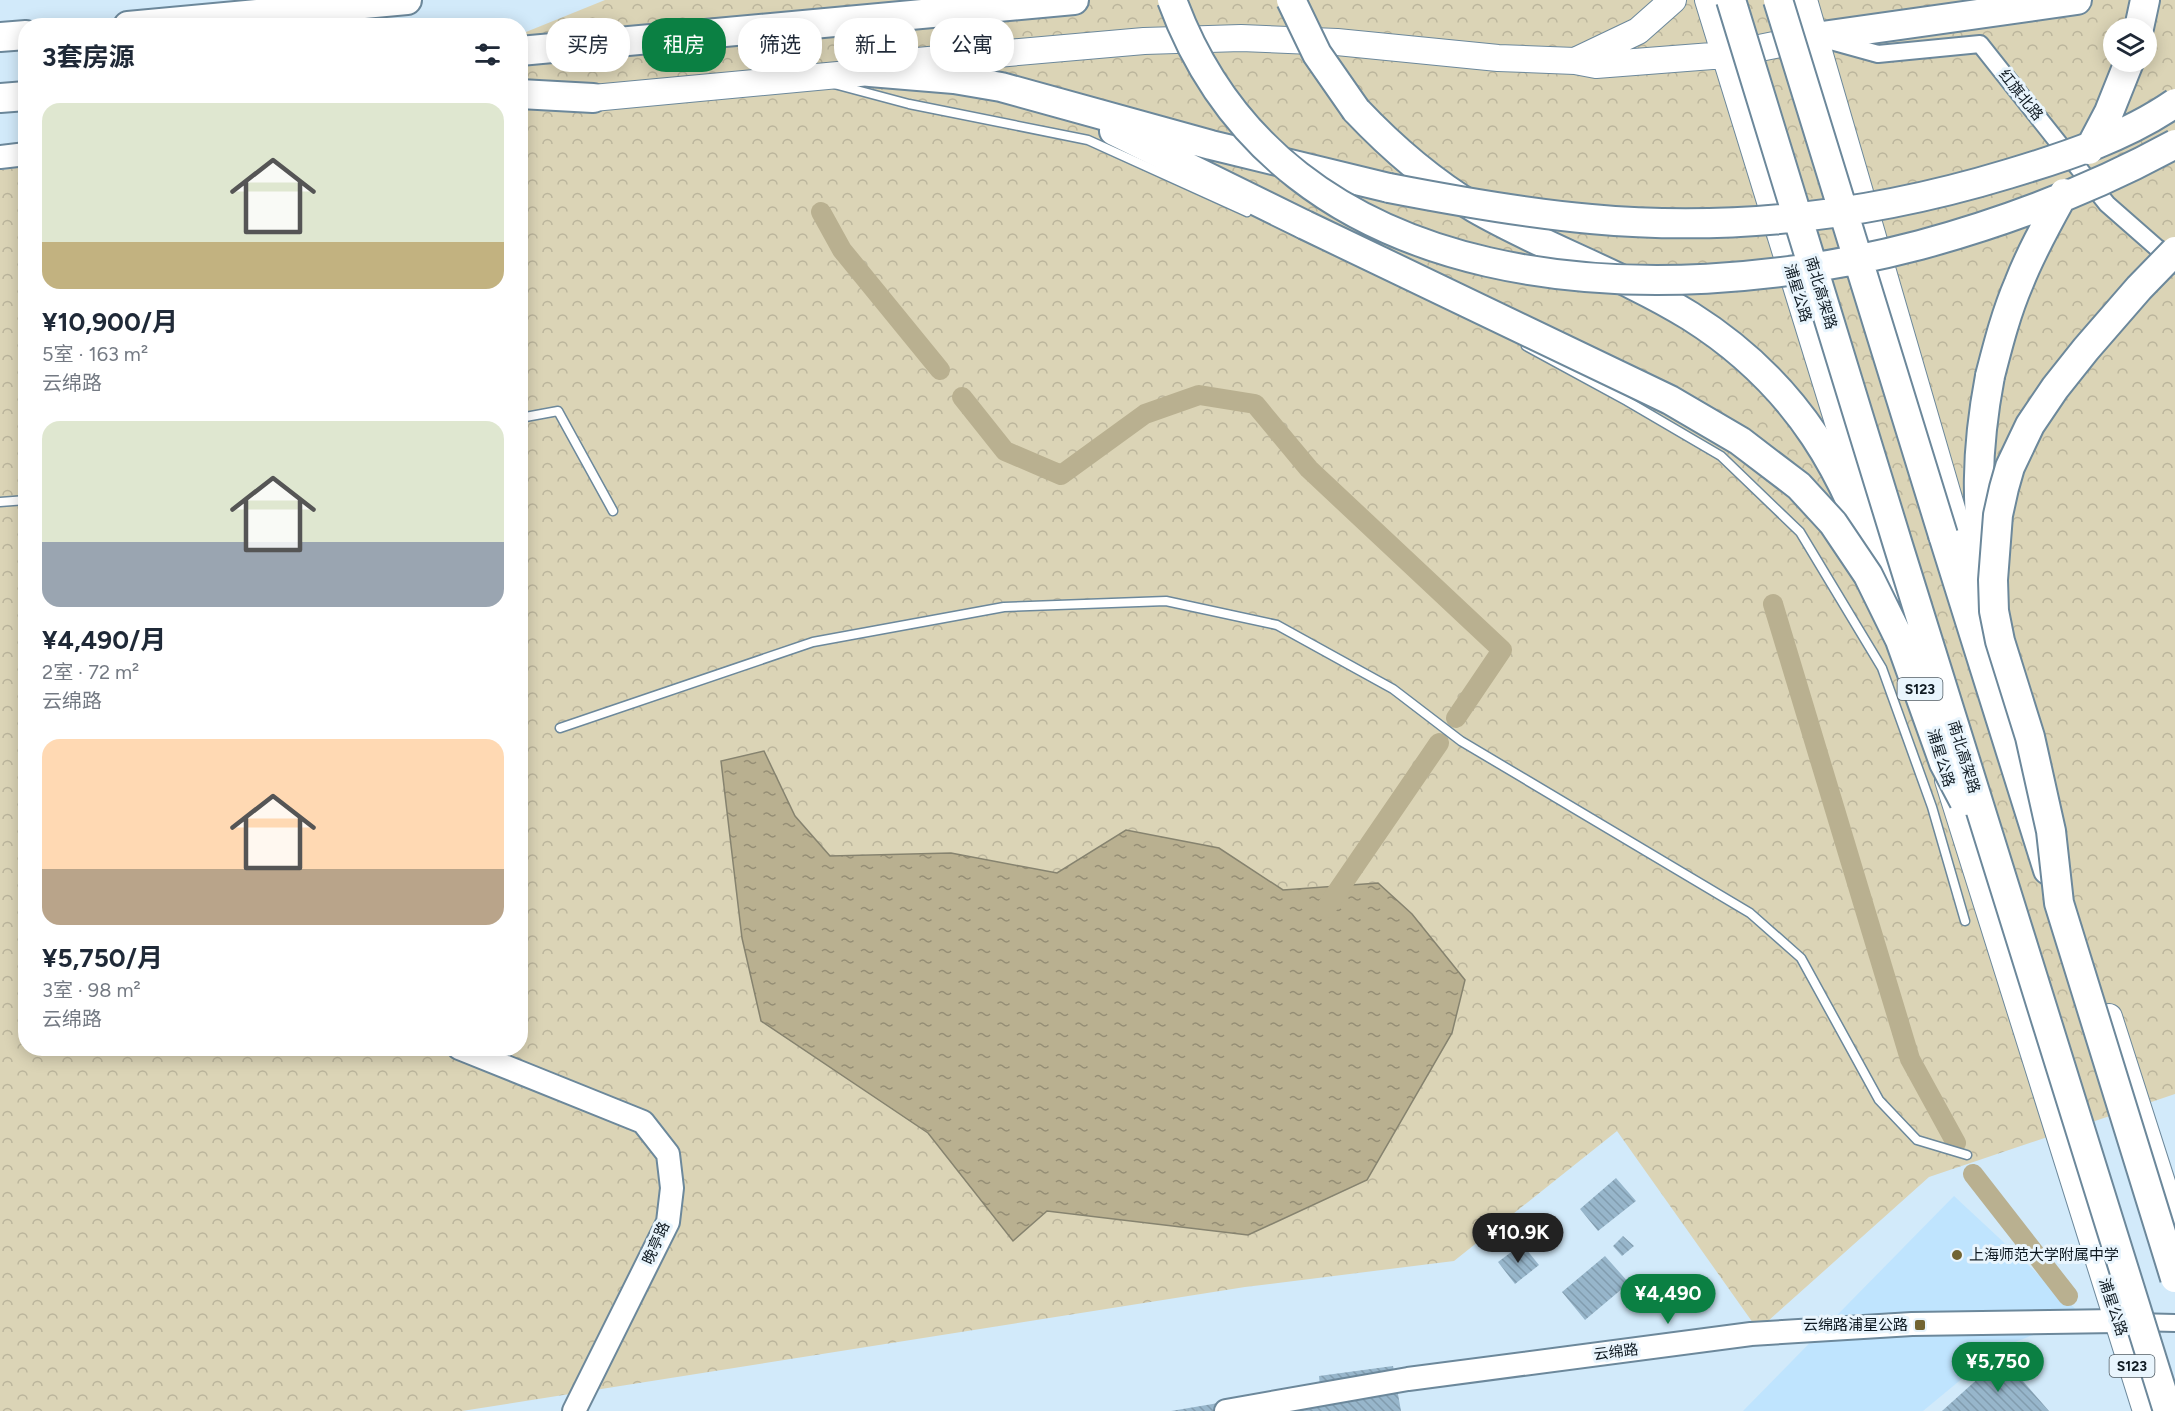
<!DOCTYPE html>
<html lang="zh">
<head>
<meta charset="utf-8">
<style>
	:root { --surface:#fff; --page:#f6f6f7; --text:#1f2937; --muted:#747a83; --accent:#0b8043 }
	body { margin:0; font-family:Figtree,"Noto Sans SC",sans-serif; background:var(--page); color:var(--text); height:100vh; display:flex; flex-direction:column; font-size:22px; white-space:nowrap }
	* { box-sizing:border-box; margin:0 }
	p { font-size:20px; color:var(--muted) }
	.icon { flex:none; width:33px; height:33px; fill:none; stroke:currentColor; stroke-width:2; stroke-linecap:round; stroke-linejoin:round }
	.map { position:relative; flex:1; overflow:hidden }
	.sheet { position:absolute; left:18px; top:18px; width:510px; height:1038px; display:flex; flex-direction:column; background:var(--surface); border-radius:24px; box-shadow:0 3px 15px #0003 }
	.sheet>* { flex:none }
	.hud { position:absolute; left:546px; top:18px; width:570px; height:54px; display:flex; gap:12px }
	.tools { position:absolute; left:2103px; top:18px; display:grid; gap:12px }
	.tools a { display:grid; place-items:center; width:54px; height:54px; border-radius:50%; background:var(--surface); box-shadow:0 3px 15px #0003; font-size:30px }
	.price { position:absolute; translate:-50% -51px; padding:0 14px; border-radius:21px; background:var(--accent); color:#fff; font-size:20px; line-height:39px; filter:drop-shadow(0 2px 3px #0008) }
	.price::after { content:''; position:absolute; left:50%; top:36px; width:18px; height:14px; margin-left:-9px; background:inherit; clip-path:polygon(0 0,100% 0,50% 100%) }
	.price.selected { background:#222; color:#fff }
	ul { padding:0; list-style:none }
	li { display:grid; align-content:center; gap:12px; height:318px; padding:0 24px }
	li span { display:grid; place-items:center; height:186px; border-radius:18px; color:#555 }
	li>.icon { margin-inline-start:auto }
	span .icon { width:108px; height:108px; fill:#fffc; stroke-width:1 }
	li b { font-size:26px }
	h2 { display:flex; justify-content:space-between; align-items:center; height:72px; padding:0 24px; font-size:26px }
	.tag { padding:0 21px; border-radius:24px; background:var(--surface); box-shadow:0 3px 15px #0003; font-size:21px; line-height:54px }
	.tag.selected { background:var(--accent); color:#fff }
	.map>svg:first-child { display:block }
	.built { fill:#bfe4fe }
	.forest { fill:url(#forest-crowns); fill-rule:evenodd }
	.water { fill:url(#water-ripples); stroke:#86836f; stroke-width:1.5 }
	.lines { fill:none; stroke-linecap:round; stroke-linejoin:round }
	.canal { stroke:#b9b090; stroke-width:20 }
	.building { fill:url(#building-back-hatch) }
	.lane-casing { stroke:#6c889b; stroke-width:11 }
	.street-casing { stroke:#6c889b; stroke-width:20 }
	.secondary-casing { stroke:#6c889b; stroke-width:26 }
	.primary-casing { stroke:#6c889b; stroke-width:28 }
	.highway-casing { stroke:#6c889b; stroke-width:32 }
	.lane { stroke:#fff; stroke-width:8 }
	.street { stroke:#fff; stroke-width:16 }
	.secondary { stroke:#fff; stroke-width:22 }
	.primary { stroke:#fff; stroke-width:26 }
	.highway { stroke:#fff; stroke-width:28 }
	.highway-bridge-casing { stroke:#6c889b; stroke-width:32; stroke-linecap:butt }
	.highway-bridge { stroke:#fff; stroke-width:28 }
	.poi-dot { fill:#726431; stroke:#e9f5fd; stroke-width:2 }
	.labels { text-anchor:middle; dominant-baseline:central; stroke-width:6; stroke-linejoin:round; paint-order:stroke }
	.shield { fill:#e9f5fd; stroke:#505c64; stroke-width:1.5 }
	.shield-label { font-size:14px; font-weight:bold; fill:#0f1a22 }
	.street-label { font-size:15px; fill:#0f1a22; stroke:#e9f5fd }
	.poi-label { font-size:15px; fill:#0f1a22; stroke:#e9f5fd; text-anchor:start }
</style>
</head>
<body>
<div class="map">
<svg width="2175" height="1411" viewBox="0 0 2175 1411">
	<defs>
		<pattern id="forest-crowns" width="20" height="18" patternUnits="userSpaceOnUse" patternTransform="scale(1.5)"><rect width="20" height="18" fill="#dbd4b6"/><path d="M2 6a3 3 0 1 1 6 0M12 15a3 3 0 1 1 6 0" fill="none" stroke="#bbb59c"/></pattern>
		<pattern id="water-ripples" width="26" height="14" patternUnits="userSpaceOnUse" patternTransform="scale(1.5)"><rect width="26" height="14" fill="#b9b090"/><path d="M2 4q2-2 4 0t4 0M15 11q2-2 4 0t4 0" fill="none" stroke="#958e75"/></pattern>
		<pattern id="building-back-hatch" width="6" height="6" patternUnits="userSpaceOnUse" patternTransform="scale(1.5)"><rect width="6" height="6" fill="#97b6cb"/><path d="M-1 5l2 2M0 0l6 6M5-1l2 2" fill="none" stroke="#819cae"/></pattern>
	</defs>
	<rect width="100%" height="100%" fill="#d2eafa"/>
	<!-- built -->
	<path class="built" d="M 1954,1196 L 2082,1315 L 1998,1349 L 1923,1411 L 1743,1411 Z"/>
	<!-- forest -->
	<path class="forest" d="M 605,0 L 2175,0 L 2175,1094 L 1929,1177 L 1758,1330 L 1617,1131 L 1454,1261 L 1245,1287 L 462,1411 L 0,1411 L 0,170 L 25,167 L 26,1048 L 520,1048 L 521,34 ZM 2114,28 L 2146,28 L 2146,62 L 2114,62 Z"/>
	<!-- water -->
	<path class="water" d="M 764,751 L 795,816 L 830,856 L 951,853 L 1057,873 L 1126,830 L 1219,848 L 1283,890 L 1378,883 L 1412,914 L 1465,980 L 1452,1033 L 1367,1180 L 1248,1235 L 1047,1211 L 1013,1241 L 928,1133 L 761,1021 L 742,938 L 721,761 Z"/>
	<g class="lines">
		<!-- canal -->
		<path class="canal" d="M 821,212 L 842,250 L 940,370
			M 962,397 L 1005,451 L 1061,475 L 1145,414 L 1199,395 L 1255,404 L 1309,469 L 1502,650 L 1456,718
			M 1773,604 L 1910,1059 L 1956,1143
			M 1326,908 L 1439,743
			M 1973,1174 L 2068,1296"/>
	</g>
	<!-- building -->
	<path class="building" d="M 1616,1178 L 1636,1201 L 1598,1231 L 1580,1209 Z
		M 1623,1236 L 1634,1246 L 1622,1256 L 1613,1246 Z
		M 1522,1244 L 1539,1265 L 1515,1284 L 1498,1262 Z
		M 1605,1256 L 1629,1283 L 1585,1320 L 1562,1292 Z
		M 2002,1357 L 2049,1411 L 1942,1411 Z
		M 1393,1366 L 1401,1411 L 1171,1411 L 1320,1386 L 1319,1376 Z"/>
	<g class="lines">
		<!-- lane casing -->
		<g class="lane-casing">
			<path id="lane" d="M 834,84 L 909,104 L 1088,140 L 1247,212
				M 1526,346 L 1627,401 L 1721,456 L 1800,532 L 1882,668 L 1932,807 L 1965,921
				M 520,418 L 558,411 L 613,511
				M 0,502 L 26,500
				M 560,728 L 813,642 L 1004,607 L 1166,601 L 1277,625 L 1393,689 L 1461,741 L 1750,913 L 1801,958 L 1879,1100 L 1917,1140 L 1967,1155"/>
		</g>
		<!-- street casing -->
		<g class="street-casing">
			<path id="street" d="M 1831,41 L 1878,54 L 1980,44 L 2107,204 L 2164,254 L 2172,265
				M 2134,1322 L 2175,1323"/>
		</g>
		<!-- secondary casing -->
		<g class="secondary-casing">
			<path id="secondary" d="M 0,157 L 26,154
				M 459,1048 L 643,1122 L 668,1154 L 672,1188 L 668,1222 L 574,1411
				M 1226,1411 L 1408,1379 L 1751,1334 L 1912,1324 L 2117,1321"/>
		</g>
		<!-- primary casing -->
		<g class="primary-casing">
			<path id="primary" d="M 1708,0 L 1865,510
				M 1804,0 L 1989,636
				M 1575,61 L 1638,31 L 1673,0
				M 593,98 L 870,72 L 906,62 L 1144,41 L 1241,38 L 1337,42 L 1498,58 L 1575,61 L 1596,65 L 1725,55 L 1809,38
				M 1948,780 L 2146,1411
				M 2109,1017 L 2175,1223"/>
		</g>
		<!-- highway casing -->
		<g class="highway-casing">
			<path id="highway" d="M 128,26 L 407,0
				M 2139,28 L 2145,0
				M 0,37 L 26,35
				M 1815,37 L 2077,0
				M 520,51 L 1074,0
				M 870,72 L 954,79 L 1001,87 L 1211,145 L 1389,188
				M 520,94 L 593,98
				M 0,98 L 26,96
				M 1356,110 C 1392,148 1430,181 1475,208 C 1544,248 1622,274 1690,316 C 1798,384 1849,475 1886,595
				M 1114,131 L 1305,225
				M 1943,535 L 2048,870
				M 1988,583 C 1975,509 1976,450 1990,376"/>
		</g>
		<!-- lane -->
		<use href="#lane" class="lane"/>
		<!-- street -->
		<use href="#street" class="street"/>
		<!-- secondary -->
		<use href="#secondary" class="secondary"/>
		<!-- primary -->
		<use href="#primary" class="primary"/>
		<!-- highway -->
		<use href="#highway" class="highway"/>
		<!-- highway-bridge casing -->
		<g class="highway-bridge-casing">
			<path id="highway-bridge" d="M 1172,0 C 1282,302 1655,315 1920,245 C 2008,221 2095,188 2175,144
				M 1291,0 L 1317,54 L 1356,110
				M 1731,0 L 1898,545 L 2168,1411
				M 1778,0 L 1943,535
				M 2089,150 L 2109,112 L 2129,62
				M 1389,188 C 1456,201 1523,213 1591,219 C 1732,232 1873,215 2008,174 C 2065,157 2126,137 2175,103
				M 1305,225 L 1670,400 L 1740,441 L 1799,486 L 1833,523 L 1868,575 L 1900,640 L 1944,763 L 1964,801
				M 2175,251 L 2139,288 L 2086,349 L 2055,388 L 2030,425 L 2010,467 L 2004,488 L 1998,515 L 1993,580 L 1994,611 L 2000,641 L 2030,737 L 2051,831 L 2059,903 L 2175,1278
				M 1990,376 C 1998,345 2006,313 2019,283 C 2031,252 2048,222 2064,193"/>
		</g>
		<!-- highway-bridge -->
		<use href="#highway-bridge" class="highway-bridge"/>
	</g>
	<!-- markers -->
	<g class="poi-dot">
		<circle cx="1957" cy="1255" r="6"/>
		<rect x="1914" y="1319" width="12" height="12" rx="3"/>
	</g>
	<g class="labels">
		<!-- shield labels -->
		<g class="shield">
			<rect x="1897.5" y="678" width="45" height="22" rx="4.5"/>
			<rect x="2109.5" y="1355" width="45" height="22" rx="4.5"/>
		</g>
		<g class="shield-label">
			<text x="1920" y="689">S123</text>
			<text x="2132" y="1366">S123</text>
		</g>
		<!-- street labels -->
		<g class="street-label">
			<text transform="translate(2021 95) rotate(51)">红旗北路</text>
			<text transform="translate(1798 293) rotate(73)">浦星公路</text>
			<text transform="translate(1821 293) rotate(73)">南北高架路</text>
			<text transform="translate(1964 757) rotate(73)">南北高架路</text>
			<text transform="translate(1941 758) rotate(73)">浦星公路</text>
			<text transform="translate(656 1243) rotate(-66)">晚亭路</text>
			<text transform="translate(2113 1307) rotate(72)">浦星公路</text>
			<text transform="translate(1616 1352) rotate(-7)">云绵路</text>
		</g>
		<!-- poi labels -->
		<g class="poi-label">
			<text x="1969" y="1255">上海师范大学附属中学</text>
			<text x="1908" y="1325" text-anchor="end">云绵路浦星公路</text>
		</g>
	</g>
</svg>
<div class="tools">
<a><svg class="icon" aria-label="layers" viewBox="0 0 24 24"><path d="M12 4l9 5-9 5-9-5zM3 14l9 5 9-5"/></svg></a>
</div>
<b class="price selected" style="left:1518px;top:1264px">¥10.9K</b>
<b class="price" style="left:1668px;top:1325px">¥4,490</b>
<b class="price" style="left:1998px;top:1393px">¥5,750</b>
<div class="hud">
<a class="tag">买房</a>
<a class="tag selected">租房</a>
<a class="tag">筛选</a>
<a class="tag">新上</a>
<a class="tag">公寓</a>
</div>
<section class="sheet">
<h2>3套房源<svg class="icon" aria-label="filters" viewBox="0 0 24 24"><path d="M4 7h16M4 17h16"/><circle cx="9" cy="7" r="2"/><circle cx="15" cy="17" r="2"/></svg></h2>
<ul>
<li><span style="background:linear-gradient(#dfe7d0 75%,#c2b280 0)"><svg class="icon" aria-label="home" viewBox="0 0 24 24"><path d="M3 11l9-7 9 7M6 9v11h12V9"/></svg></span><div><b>¥10,900/月</b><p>5室 · 163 m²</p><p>云绵路</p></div></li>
<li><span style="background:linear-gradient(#dfe7d0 65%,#9aa5b1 0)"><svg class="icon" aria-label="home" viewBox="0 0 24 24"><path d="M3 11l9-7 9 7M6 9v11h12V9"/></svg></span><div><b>¥4,490/月</b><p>2室 · 72 m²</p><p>云绵路</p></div></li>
<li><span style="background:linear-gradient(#ffd9b3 70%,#b9a48a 0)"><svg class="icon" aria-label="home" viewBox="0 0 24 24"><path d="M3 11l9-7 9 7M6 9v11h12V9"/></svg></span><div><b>¥5,750/月</b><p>3室 · 98 m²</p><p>云绵路</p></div></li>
</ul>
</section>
</div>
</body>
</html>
